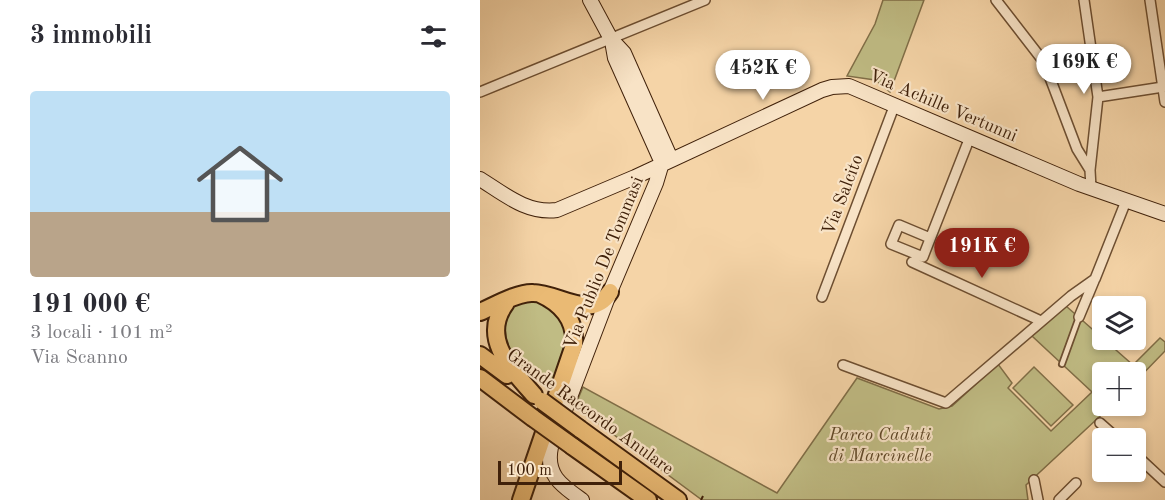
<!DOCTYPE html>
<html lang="it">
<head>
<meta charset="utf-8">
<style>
	:root { --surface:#fff; --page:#f2f2f3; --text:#2b2b33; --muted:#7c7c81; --line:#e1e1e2; --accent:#8f2418 }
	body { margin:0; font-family:"Old Standard TT",serif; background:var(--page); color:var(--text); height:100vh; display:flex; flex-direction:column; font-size:22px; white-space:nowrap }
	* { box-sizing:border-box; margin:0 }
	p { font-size:20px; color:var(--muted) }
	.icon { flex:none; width:33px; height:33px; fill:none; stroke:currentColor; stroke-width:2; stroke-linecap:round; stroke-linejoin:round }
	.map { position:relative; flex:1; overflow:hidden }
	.panel { display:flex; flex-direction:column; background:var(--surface); width:480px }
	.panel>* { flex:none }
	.controls { position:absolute; left:612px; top:296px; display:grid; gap:12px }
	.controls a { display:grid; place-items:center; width:54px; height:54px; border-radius:6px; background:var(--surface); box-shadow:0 3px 9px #0003; font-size:30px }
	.scale { position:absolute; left:18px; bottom:15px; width:124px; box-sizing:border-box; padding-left:6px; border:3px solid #40210a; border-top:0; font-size:16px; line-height:21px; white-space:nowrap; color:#40210a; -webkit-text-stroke:4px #f8e3c6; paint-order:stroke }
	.price { position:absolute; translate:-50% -51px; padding:0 14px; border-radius:21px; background:#fff; color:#222; font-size:20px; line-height:39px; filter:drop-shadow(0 2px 3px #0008) }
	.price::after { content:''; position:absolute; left:50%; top:36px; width:18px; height:14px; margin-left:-9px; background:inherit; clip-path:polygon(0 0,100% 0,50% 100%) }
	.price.current { background:var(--accent); color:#fff }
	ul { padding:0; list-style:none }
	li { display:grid; align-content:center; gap:12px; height:318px; padding:0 30px }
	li+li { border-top:2px solid var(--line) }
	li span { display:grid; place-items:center; height:186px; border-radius:6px; color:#555 }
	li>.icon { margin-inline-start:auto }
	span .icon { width:108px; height:108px; fill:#fffc; stroke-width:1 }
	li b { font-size:26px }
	h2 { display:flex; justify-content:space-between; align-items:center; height:72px; padding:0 30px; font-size:26px }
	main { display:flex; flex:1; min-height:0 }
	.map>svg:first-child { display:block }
	.green { fill:#c0bc84; stroke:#806e47; stroke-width:1.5 }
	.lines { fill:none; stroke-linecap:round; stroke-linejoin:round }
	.lane-casing { stroke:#6d4e31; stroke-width:8 }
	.street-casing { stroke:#6d4e31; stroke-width:12 }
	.secondary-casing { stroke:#40210a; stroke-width:16 }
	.highway-casing { stroke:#40210a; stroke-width:20 }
	.lane { stroke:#f8e3c6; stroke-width:4.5 }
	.street { stroke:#f8e3c6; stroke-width:9 }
	.secondary { stroke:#f8e3c6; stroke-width:14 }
	.highway { stroke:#eaba74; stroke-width:16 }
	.rail { stroke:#40210a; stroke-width:2; stroke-dasharray:10 10; stroke-linecap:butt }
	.highway-bridge-casing { stroke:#40210a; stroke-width:20; stroke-linecap:butt }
	.highway-bridge { stroke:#eaba74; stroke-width:16 }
	.labels { text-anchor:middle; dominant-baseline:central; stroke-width:4.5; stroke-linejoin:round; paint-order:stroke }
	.street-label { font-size:18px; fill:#40210a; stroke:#f8e3c6 }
	.park-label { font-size:18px; font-style:italic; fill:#604828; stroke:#f8e3c6 }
</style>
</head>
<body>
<main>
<section class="panel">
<h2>3 immobili<svg class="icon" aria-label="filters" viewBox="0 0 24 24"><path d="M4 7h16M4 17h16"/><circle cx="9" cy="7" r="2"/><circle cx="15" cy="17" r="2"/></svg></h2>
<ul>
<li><span style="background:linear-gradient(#bfe0f5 65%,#b9a48a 0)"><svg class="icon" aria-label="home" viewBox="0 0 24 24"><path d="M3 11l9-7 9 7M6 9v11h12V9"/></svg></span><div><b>191 000 €</b><p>3 locali · 101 m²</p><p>Via Scanno</p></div></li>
</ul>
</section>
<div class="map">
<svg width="685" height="500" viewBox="0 0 685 500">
	<rect width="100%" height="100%" fill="#f5d4a7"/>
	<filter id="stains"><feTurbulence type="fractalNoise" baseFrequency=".00333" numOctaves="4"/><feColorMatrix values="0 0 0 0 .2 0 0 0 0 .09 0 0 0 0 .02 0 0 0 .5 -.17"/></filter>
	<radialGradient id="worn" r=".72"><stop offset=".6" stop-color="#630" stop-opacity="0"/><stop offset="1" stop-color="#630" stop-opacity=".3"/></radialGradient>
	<!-- green -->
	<path class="green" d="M 403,0 L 444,0 L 410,92 L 395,80 L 367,76 L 395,24 Z
		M 55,300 C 61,303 71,306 75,311 C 96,334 79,362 70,387 L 26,357 L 17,343 L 31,305 Z
		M 586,306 L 653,365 L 680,338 L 685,342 L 685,351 L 656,381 L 656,372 L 622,372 L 622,405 L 632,405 L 546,485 L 548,500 L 222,500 L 95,406 L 103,387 L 297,493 L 377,378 L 459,409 L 472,406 L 518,364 L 532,383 L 528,388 L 571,431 L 612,392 L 552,336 Z
		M 554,367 L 593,405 L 571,426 L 533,388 Z"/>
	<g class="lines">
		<!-- lane casing -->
		<g class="lane-casing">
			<path id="lane" d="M 582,364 L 599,317"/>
		</g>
		<!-- street casing -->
		<g class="street-casing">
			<path id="street" d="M 516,0 L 564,62 L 597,149 L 610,170
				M 604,0 L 618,97 L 610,170 L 611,188
				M 670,0 L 685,102
				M 0,92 L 225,0
				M 618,97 L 683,87
				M 450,238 L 419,225 L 411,244 L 443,257 L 490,137
				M 432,262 L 561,321
				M 342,297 L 415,104
				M 599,317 L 614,281
				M 363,365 L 466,403 L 591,296 L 615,279 L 646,201
				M 620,423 L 637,438
				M 656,455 L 685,482
				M 554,480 L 558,500
				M 579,500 L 596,483"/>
		</g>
		<!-- secondary casing -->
		<g class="secondary-casing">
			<path id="secondary" d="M 110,0 L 131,39 L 144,53 L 191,159
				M 132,41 L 135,58 L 182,163
				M 0,179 C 24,194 47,214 77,210 L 155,177 L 342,90 L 352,87 L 369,86 L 599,184 L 685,214
				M 102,500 C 82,486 65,475 71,447 L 130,292 L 176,183 L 182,163"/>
		</g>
		<!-- highway casing -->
		<g class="highway-casing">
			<path id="highway" d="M 26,303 C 0,337 30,368 54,395
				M 0,312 C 14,306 38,292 53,293 C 79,293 111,322 130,292
				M 0,355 L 27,375
				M 0,378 L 53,418
				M 100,429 L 198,500
				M 92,446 L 168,500
				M 41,500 L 94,345 C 96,320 82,304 60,294"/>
		</g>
		<!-- lane -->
		<use href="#lane" class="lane"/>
		<!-- street -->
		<use href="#street" class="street"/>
		<!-- secondary -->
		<use href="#secondary" class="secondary"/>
		<!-- highway -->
		<use href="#highway" class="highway"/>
		<!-- rail -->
		<path class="rail" d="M 221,500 L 223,496"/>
		<!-- highway-bridge casing -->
		<g class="highway-bridge-casing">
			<path id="highway-bridge" d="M 62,401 L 100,429
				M 53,418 L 92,446"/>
		</g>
		<!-- highway-bridge -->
		<use href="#highway-bridge" class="highway-bridge"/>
	</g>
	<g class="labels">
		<!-- street labels -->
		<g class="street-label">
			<text transform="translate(463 106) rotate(23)">Via Achille Vertunni</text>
			<text transform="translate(363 195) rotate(-69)">Via Salcito</text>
			<text transform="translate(124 263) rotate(-68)">Via Publio De Tommasi</text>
			<text transform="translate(110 412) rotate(36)">Grande Raccordo Anulare</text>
		</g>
		<!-- park labels -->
		<g class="park-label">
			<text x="400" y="435">Parco Caduti<tspan x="400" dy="21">di Marcinelle</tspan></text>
		</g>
	</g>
	<rect width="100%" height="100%" filter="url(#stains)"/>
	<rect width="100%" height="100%" fill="url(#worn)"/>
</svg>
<div class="controls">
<a><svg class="icon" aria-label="layers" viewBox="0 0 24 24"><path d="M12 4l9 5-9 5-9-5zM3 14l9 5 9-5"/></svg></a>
<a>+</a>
<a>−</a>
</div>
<div class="scale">100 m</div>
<b class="price" style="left:604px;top:95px">169K €</b>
<b class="price" style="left:283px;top:101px">452K €</b>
<b class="price current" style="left:502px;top:279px">191K €</b>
</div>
</main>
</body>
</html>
